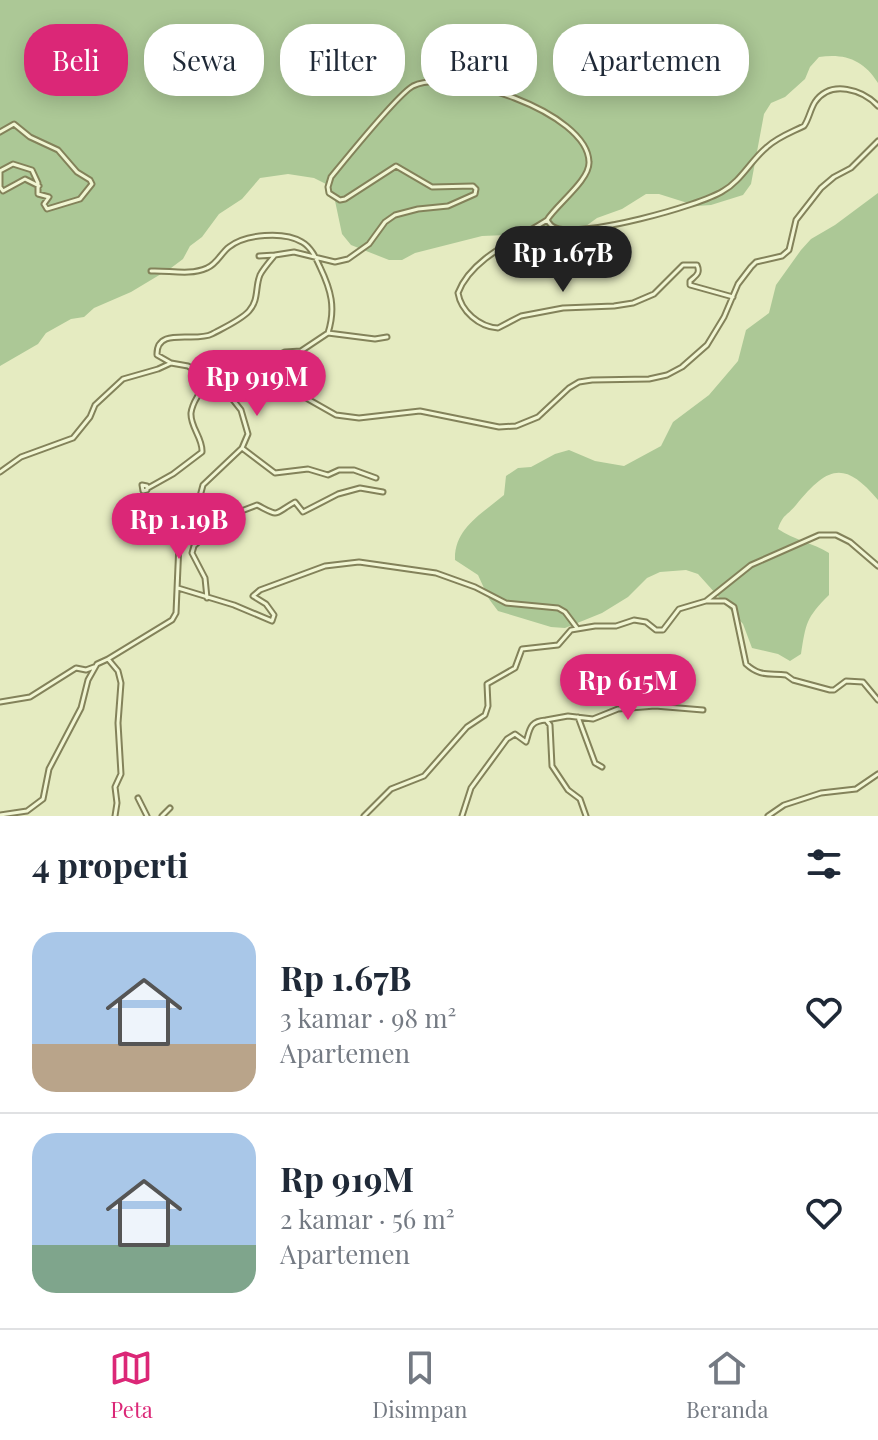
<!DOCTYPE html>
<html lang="id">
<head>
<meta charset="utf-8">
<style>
	:root { --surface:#fff; --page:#f2f2f3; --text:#1f2937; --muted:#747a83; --line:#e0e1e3; --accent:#db2777 }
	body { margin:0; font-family:"Playfair Display",serif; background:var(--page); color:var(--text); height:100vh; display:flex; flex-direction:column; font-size:30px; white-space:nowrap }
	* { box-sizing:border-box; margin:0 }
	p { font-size:26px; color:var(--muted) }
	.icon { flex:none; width:44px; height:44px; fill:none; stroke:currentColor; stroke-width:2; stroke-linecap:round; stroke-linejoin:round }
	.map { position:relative; height:816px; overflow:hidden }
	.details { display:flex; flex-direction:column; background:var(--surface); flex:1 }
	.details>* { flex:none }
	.guide { position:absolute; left:24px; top:24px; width:830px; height:72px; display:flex; gap:16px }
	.price { position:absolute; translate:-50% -68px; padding:0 18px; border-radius:28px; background:var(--accent); color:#fff; font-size:26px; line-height:52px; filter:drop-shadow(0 2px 4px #0008) }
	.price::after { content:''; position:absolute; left:50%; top:48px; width:24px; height:18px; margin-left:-12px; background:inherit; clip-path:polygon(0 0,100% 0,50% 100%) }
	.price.on { background:#222; color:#fff }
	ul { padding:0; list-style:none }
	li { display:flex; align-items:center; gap:24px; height:200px; padding:0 32px }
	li+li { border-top:2px solid var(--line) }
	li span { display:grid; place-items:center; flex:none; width:224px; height:160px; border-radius:24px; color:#555 }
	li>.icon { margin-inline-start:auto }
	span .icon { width:96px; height:96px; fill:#fffc; stroke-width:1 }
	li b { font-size:34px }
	h2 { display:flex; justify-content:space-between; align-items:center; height:96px; padding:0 32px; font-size:34px }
	.pill { padding:0 28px; border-radius:32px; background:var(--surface); box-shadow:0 4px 20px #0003; font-size:28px; line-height:72px }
	.pill.on { background:var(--accent); color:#fff }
	.dock { display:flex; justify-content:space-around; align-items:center; height:112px; border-top:2px solid var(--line); background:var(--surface); font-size:22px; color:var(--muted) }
	.dock a { display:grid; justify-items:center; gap:4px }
	.dock .on { color:var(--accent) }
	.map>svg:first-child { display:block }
	.green { fill:#acc896 }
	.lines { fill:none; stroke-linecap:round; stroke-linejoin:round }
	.minor-casing { stroke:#83825a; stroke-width:7 }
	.minor { stroke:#f1f6d3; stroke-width:3 }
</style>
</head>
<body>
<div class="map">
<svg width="878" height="816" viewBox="0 0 878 816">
	<rect width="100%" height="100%" fill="#e5ebc1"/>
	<!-- green -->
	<path class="green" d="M 0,0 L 878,0 L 878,83 C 864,60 845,53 819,57 L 810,67 L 805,79 L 785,97 L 771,103 L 764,114 L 751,184 L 743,195 L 711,205 L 697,206 L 659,194 L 646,194 L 622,209 L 597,218 L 586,226 L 548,239 L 507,235 L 482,236 L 415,253 L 402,260 L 389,260 L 351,245 L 342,234 L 334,196 L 326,184 L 314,178 L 288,174 L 260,178 L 242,199 L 219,214 L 202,237 L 190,246 L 183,259 L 171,268 L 131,292 L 94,308 L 84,317 L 71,319 L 46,333 L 38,344 L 0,366 Z
		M 878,193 L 878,500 C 844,459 827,467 796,505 C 787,516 783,514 778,529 C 794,540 813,543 829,553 L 829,595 C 806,618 806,623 801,654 L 790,661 L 778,654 L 752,648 L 743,624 L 698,574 L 686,570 L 660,572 L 647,578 L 628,597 L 602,613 L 565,628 L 551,627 L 498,611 L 489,599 L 478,575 L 455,560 C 454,528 482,514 504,495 L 506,476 L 518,468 L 531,467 L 555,454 L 569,450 L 595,461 L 624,466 L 661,446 L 673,422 L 709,395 L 738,361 L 746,330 L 769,313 L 776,285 L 801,250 L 811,239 L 835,225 Z"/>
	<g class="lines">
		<!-- minor casing -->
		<g class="minor-casing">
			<path id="minor" d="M 0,132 L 14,124 L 30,137 L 58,150 L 77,172 L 90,180 L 92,184 L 80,199 L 47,209 L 44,204 L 49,197 L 38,194 L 38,183 L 32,170 L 13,164 L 0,171
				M 0,171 L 0,187 L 3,191 L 25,179 L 39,186
				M 547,220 C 518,239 471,258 458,293 C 461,311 479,327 498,328 L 521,316 L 563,308 L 614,306 L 633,303 L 654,294 L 683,265 L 697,265 C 701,274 695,276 690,281 L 690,285 L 733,297
				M 275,255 L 294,252 L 335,262 L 348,259 L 369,244 L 385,222 L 395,215 L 418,209 L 448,206 L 475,194 L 476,189 L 473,186 L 432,187 L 396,166 L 345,199 L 340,200 L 329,193 L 328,187 L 331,177 C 345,160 398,94 413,86 C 451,67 588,112 589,162 C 590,180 557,204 547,220 C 550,224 551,227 556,228 C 582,238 699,206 723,191 C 741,181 751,160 767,147 C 778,137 790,133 804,126 C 809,119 810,110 815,102 C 831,79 863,90 878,106
				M 328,333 L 375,339 L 387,337
				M 253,368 L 336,415 L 359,418 L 420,411 L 499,427 L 516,426 L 538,417 L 569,388 L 579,382 L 592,380 L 649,379 L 667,375 L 682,367 L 707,345 L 724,317 L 738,284 L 751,267 L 756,262 L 782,256 L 789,250 L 796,220 L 821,188 L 834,177 L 851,168 L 878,141
				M 242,448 L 275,473 L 308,469 L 328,475 L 339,470 L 354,470 L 376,478
				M 0,472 L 21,457 L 73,438 L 90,417 L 95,405 L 123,379 L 158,369 L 171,363
				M 142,485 L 147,486 L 147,490 L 143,491 Z
				M 148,488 L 173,474 L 202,452 C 203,438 190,427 191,413 C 193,397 204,394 204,375 L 221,378 L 253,368 L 285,352 L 301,351 L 328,333 C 336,308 331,290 320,267 C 316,258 311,247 302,242 C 284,231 245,234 229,247 C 221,253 217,264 207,268 C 189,276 169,270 151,271
				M 195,515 L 214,518 L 231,515 L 257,505 C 281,517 272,515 295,502 L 303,512 L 338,494 L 360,488 L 383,492
				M 205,536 L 194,546 L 192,553 L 205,578 L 207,598
				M 178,588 L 234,605 L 272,621 L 274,615 L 266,604 L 253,596 L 260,590 L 325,566 L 359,562 L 436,573 L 475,587 L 506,603 L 558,608 L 565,612 L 577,628
				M 708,601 L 725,601 L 734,607 L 746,664 C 760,677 769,673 786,675 L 793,680 L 830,690 L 834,690 L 846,681 L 863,682 L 878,700
				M 108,659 L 172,620 L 176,613 L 179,543 L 195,515 L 203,485 L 242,448 L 248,434 L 241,410 L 226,391 L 188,366 L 171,363 L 157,355 C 156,326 195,343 212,334 C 223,328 241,320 249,311 C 259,300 255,287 260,275 C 263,269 270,261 275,255 L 259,256
				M 0,702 L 30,697 L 76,668 L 86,670 L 94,667
				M 578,717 L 595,763 L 602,767
				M 546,720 L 568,716 L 593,719 L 618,709 L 655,706 L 703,710
				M 138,798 L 147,816
				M 0,815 L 27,811 L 43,799 L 49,769 L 81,708 L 88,680 L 97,664 L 108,659 L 118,671 L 121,683 L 118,723 L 121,774 L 115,787 L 117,803 L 115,816
				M 162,816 L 170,808
				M 364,816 L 391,789 L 424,776 L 467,727 L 485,715 L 488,706 L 487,684 L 515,668 L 522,649 L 558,645 L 571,630 L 595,626 L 616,626 L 634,620 L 646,622 L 656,630 L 663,630 L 679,609 L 706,601 L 751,565 L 819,535 L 836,535 L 850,542 L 878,566
				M 462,816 L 471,788 L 507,739 L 515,734 L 526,742 C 530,730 529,721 546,720 L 550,725 L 552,766 L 568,790 L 580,799 L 586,816
				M 768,816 L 784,805 L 821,793 L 856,789 L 878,774"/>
		</g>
		<!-- minor -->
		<use href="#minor" class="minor"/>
	</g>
</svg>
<b class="price on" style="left:563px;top:294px">Rp 1.67B</b>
<b class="price" style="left:257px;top:418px">Rp 919M</b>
<b class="price" style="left:179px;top:561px">Rp 1.19B</b>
<b class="price" style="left:628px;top:722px">Rp 615M</b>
<div class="guide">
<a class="pill on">Beli</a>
<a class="pill">Sewa</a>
<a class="pill">Filter</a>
<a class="pill">Baru</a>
<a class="pill">Apartemen</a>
</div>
</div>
<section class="details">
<h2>4 properti<svg class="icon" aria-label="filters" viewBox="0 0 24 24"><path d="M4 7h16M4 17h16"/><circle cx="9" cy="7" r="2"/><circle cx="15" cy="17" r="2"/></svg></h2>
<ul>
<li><span style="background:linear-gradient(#a9c7e8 70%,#b9a48a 0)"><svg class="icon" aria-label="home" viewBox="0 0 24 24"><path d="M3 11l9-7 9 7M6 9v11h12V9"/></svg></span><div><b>Rp 1.67B</b><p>3 kamar · 98 m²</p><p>Apartemen</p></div><svg class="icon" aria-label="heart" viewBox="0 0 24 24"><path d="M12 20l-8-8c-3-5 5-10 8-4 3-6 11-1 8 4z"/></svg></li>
<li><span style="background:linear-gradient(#a9c7e8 70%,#7fa58c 0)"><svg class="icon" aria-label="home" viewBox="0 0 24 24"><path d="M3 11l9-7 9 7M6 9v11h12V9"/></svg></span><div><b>Rp 919M</b><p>2 kamar · 56 m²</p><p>Apartemen</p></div><svg class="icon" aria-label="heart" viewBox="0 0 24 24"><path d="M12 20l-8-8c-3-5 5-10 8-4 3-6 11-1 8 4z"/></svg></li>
</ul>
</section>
<nav class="dock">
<a class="on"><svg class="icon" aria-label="map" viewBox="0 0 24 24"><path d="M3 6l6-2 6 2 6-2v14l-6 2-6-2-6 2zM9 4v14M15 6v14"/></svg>Peta</a>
<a><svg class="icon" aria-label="saved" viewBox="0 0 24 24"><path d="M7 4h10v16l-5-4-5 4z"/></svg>Disimpan</a>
<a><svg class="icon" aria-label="home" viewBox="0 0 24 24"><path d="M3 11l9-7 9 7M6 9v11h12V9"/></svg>Beranda</a>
</nav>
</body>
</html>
